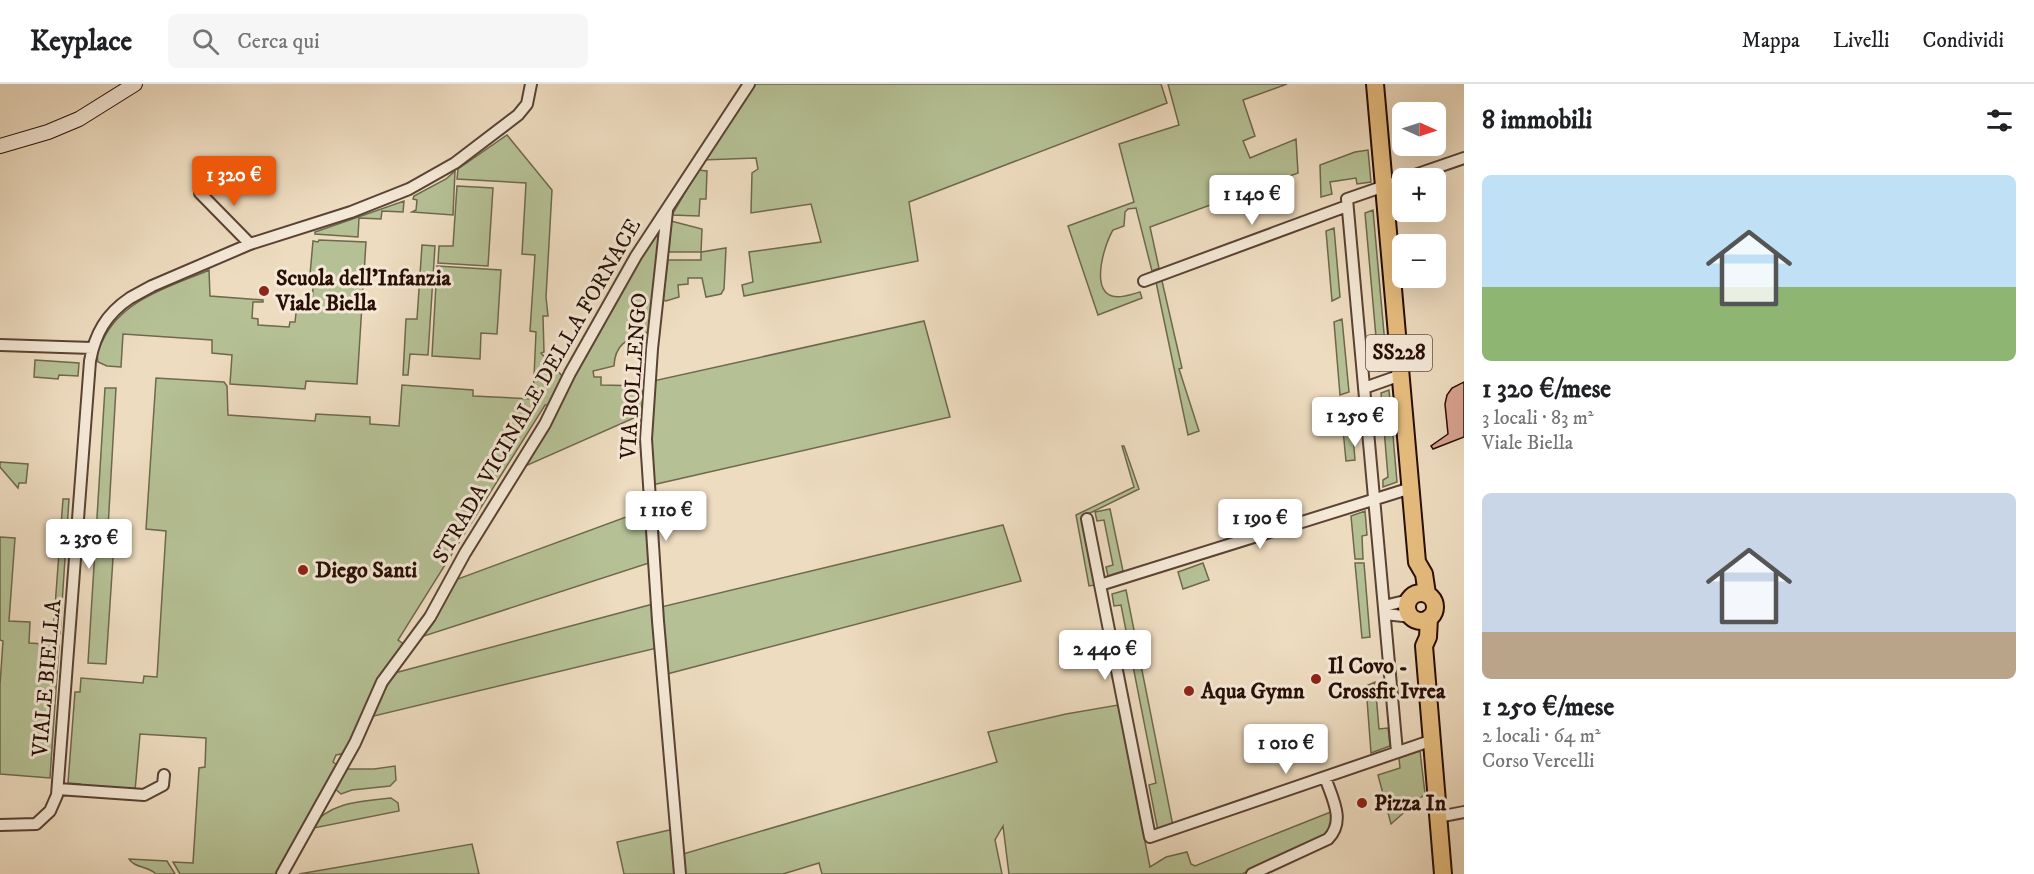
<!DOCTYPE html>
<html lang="it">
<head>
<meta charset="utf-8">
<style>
	:root { --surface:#fff; --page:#f6f6f6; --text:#202124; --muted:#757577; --line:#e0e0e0; --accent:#ea580c }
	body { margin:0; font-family:"IM FELL DW Pica",serif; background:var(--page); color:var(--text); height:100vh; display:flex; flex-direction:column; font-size:22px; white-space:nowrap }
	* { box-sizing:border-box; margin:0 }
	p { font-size:20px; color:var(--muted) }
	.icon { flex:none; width:33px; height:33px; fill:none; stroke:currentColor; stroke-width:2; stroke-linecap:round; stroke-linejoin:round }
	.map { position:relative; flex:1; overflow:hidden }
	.side { display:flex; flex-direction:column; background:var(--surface); width:570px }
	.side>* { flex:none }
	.needle { width:39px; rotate:93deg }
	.controls { position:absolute; left:1392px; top:18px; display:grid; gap:12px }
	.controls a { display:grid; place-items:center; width:54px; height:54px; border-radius:9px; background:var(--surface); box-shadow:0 6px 24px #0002; font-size:30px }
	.price { position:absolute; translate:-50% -51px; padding:0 14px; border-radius:6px; background:#fff; color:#222; font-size:20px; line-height:39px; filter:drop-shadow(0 2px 3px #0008) }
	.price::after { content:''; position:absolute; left:50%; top:36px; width:18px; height:14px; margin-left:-9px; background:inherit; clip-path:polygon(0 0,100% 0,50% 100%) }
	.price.selected { background:var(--accent); color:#fff }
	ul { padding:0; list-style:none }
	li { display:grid; align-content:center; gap:12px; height:318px; padding:0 18px }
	li span { display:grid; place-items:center; height:186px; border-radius:9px; color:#555 }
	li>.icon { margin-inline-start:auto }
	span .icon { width:108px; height:108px; fill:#fffc; stroke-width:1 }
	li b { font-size:26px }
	h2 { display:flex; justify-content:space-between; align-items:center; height:72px; padding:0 18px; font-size:26px }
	header { display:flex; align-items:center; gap:36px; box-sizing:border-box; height:84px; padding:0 30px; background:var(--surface); border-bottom:2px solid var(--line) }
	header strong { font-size:28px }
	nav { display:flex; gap:33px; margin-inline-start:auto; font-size:21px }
	.search { width:420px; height:54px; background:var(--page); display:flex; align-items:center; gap:15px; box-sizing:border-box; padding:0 21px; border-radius:9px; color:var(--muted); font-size:22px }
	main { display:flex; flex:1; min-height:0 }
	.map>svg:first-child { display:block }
	.green { fill:#b5c195; stroke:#6e684d; stroke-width:1.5 }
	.building { fill:#d8a290; stroke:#280e05; stroke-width:1.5 }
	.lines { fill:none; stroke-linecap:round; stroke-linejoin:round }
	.street-casing { stroke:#5a4234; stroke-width:14 }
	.secondary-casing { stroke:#280e05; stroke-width:16 }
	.primary-casing { stroke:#280e05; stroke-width:20 }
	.street { stroke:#f4e8d6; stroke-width:10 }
	.secondary { stroke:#f4e8d6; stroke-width:14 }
	.primary { stroke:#e7be80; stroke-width:16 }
	.poi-dot { fill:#8f2418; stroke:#f4e8d6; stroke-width:2 }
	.labels { text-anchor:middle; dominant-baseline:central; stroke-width:6; stroke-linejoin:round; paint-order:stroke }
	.shield { fill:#f4e8d6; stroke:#654f44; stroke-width:1.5 }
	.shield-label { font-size:21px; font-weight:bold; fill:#280e05 }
	.poi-label { font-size:22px; font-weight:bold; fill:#280e05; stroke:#f4e8d6; text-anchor:start }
	.street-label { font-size:22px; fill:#280e05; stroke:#f4e8d6 }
</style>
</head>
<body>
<header>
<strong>Keyplace</strong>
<div class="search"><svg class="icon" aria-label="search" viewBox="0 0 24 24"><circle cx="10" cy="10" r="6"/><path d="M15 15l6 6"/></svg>Cerca qui</div>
<nav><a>Mappa</a><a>Livelli</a><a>Condividi</a></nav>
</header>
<main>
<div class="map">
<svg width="1464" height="790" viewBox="0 0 1464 790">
	<rect width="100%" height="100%" fill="#eedcc0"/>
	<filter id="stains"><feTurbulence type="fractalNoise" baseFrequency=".00333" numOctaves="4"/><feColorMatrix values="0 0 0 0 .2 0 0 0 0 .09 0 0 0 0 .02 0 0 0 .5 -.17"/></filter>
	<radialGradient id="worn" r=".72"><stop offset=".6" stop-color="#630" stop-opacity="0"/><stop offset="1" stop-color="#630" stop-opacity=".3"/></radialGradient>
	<!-- green -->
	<path class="green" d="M 752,0 L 1161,0 L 1167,19 L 909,118 L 918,177 L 744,212 L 742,201 L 753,198 L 749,168 L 821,158 L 811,120 L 751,129 L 752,89 L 758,85 L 756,74 L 703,76 Z
		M 1168,0 L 1287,0 L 1243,16 L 1255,52 L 1243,57 L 1250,74 L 1296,55 L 1298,89 L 1150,143 L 1159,184 L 1152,187 L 1136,124 L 1128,125 L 1125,128 L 1124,142 L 1113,146 C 1105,159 1090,205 1112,212 C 1121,215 1132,210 1140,208 L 1142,214 L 1098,231 L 1068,142 L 1134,118 L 1119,60 L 1179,41 Z
		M 507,51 L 552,106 L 546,213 L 548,232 L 543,232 L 544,268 L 541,269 L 564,294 L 551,321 L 545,321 L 398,556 L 405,561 L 346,669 L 336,671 L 333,678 L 337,681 L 278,790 L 180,790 L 173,778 L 193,779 L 199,684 L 205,683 L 206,654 L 140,650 L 135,707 L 80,703 L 80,700 L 68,699 L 75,608 L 80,608 L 81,594 L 143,599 L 144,592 L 157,593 L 166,447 L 146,445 L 156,294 L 224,298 L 227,302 L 228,331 L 315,337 L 316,330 L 370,333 L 370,340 L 399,342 L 402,301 L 473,306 L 473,312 L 533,315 L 536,248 L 530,247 L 535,171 L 522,170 L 526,99 L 457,95 L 458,85 Z
		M 1368,66 L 1371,98 L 1357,100 L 1356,94 L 1330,98 L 1332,110 L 1321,113 L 1320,81 L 1355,68 Z
		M 698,86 L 707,87 L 706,115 L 700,115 L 699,132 L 672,131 Z
		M 455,87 L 453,131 L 412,128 L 416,126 L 417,116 L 413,115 L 414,112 L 446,95 Z
		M 457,102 L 493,104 L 488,182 L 438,179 L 439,162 L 453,162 Z
		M 404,117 L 403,128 L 382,127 L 381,135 L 359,134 L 358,153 L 315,150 L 315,148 Z
		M 1373,126 L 1387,283 L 1379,287 L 1365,129 Z
		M 671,137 L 702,145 L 701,168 L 726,164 L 724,205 L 721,210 L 706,213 L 702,194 L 688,194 L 688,200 L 678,201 L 679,213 L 666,217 L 663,216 L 668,176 L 701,176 L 701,168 L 669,168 Z
		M 659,141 L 662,143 L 651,247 C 630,255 615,257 614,282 L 593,287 L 594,293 L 601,293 L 601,301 L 646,302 L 643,330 L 521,384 Z
		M 1334,144 L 1340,213 L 1332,217 L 1326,147 Z
		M 319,156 L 366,158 L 357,300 L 306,297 L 305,305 L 230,300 L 232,271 L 212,269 L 212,256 L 123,250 L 121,283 L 107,282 L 98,278 C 96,270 99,264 103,256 C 122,215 170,203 209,186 L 210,212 L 263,216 L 263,218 L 253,218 L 252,234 L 258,235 L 258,241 L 289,243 L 290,238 L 295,238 L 297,220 L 287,219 L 287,216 L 312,221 L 313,203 L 309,202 L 313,157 L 318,158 Z
		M 422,161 L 435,162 L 428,271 L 410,270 L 408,291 L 403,291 L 406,235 L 417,235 Z
		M 437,182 L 501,186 L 497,250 L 481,249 L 480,275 L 432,272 Z
		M 1162,197 L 1182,284 L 1179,285 L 1199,347 L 1188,351 L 1156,198 Z
		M 1342,235 L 1349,308 L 1340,311 L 1334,238 Z
		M 924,237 L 950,333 L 652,401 L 649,351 L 653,297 Z
		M 35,276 L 79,279 L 78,292 L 59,291 L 58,295 L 34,293 Z
		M 105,304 L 116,304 L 108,444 L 115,444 L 106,580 L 88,579 Z
		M 1389,306 L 1397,398 L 1383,403 L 1383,396 L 1388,393 L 1381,309 Z
		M 1359,318 L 1359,327 L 1351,328 L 1355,376 L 1346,377 L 1341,325 Z
		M 1122,362 L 1124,362 L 1139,405 L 1082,433 L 1095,501 L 1089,502 L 1076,431 L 1134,403 Z
		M 0,378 L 28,380 L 26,399 L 19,399 L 18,404 L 0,383 Z
		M 63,415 L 69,415 L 60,550 L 53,549 Z
		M 1110,425 L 1123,487 L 1108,492 L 1106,483 L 1113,481 L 1104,436 L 1097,437 L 1095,428 Z
		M 645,426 L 649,479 L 418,554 L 455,496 Z
		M 1365,427 L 1367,451 L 1362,452 L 1363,475 L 1355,475 L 1351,432 Z
		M 1003,441 L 1021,497 L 667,590 L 661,523 Z
		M 0,453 L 15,454 L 9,537 L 30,538 L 29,559 L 59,561 L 50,694 L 0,690 L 0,601 L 3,557 L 0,556 Z
		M 1203,479 L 1209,496 L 1183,505 L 1178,488 Z
		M 1355,479 L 1364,479 L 1370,553 L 1362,554 Z
		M 1126,506 L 1173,742 L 1158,747 L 1149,701 L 1156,699 L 1121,521 L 1114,522 L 1112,510 Z
		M 653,520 L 657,564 L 370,633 L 391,590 Z
		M 1375,598 L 1379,645 L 1388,644 L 1390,662 L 1371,669 L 1366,602 Z
		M 1118,621 L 1150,783 L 1166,773 L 1187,768 L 1191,780 L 1195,782 L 1333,727 L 1334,738 L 1323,754 L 1242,790 L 1009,790 L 1003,742 L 995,756 L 1002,790 L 822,790 L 819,779 L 783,790 L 685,790 L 683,770 L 997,678 L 988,648 L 1066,630 Z
		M 1420,667 L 1425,710 L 1391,740 L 1378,691 L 1400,684 L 1399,674 Z
		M 395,682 L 396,696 L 390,702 L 352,706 L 341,710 L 334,704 L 343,685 L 374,685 Z
		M 391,714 L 398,719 L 399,727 L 309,745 C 328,718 361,717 391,714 Z
		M 674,745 L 678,790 L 624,790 L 617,758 Z
		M 472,760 L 479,790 L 299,790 Z
		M 129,775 L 167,777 L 175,790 L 156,790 C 149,782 134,784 129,775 Z"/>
	<!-- building -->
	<path class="building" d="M 1464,298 L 1464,353 L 1433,365 L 1431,362 L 1448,350 L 1445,320 L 1447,311 L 1452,304 Z"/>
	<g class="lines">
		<!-- street casing -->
		<g class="street-casing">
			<path id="street" d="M 218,86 L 200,103 L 200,109 L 250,160
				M 1406,94 L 1464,74
				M 667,127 L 652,265 L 646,355 L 658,537 L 680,790
				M 1144,197 L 1347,122
				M 0,261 L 92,264
				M 1364,304 L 1401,291
				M 1087,435 L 1150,753 L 1430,657
				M 1100,501 L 1411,404
				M 1384,522 L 1409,516
				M 1385,530 L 1412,533
				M 1397,668 L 1347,115 L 1402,96
				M 58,705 L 144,711 L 163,701 L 164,691
				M 1438,733 L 1464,728
				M 0,741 L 36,740 L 50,727 L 57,711 L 90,277 C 95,250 106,230 130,214 L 152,202 L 250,160 L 351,128 L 409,105 L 455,79 L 518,31 L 527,20 L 531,0
				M 282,790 L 355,659 L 382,598 L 430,533 L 465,469 L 545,340 L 570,289 L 636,172 L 749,0
				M 1252,790 L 1328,755 C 1346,737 1332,714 1325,693"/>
		</g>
		<!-- secondary casing -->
		<g class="secondary-casing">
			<path id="secondary" d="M 0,62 L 48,48 L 79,35 L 135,0"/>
		</g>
		<!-- primary casing -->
		<g class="primary-casing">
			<path id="primary" d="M 1375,0 L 1417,478 L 1424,490 L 1427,510
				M1407 523a14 14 0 1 1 28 0a14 14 0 1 1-28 0Z
				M 1429,534 L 1428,553 L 1424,562 L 1443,790"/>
		</g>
		<!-- street -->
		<use href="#street" class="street"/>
		<!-- secondary -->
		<use href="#secondary" class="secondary"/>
		<!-- primary -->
		<use href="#primary" class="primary"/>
	</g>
	<!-- markers -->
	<g class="poi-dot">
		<circle cx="264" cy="207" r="6"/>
		<circle cx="303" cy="486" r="6"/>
		<circle cx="1316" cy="595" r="6"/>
		<circle cx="1189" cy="607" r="6"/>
		<circle cx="1362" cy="719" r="6"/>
	</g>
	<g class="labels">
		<!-- shield labels -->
		<rect class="shield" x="1366" y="251" width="66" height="36" rx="4.5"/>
		<g class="shield-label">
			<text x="1399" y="269">SS228</text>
		</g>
		<!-- poi labels -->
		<g class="poi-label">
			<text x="276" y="194">Scuola dell'Infanzia<tspan x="276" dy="25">Viale Biella</tspan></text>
			<text x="315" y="486">Diego Santi</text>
			<text x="1328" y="582">Il Covo -<tspan x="1328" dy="25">Crossfit Ivrea</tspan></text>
			<text x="1201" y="607">Aqua Gymn</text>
			<text x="1374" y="719">Pizza In</text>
		</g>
		<!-- street labels -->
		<g class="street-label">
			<text transform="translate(634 292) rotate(-86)">VIA BOLLENGO</text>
			<text transform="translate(537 307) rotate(-60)">STRADA VICINALE DELLA FORNACE</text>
			<text transform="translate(47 594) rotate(-85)">VIALE BIELLA</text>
		</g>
	</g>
	<rect width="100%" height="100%" filter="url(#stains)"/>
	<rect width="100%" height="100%" fill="url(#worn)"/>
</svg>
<div class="controls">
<a><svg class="needle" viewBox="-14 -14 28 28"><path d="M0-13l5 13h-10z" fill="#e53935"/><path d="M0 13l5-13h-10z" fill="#757577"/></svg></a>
<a>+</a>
<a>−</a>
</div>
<b class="price selected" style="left:234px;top:123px">1 320 €</b>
<b class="price" style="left:1252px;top:142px">1 140 €</b>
<b class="price" style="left:1355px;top:364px">1 250 €</b>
<b class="price" style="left:666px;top:458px">1 110 €</b>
<b class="price" style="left:1260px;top:466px">1 190 €</b>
<b class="price" style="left:89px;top:486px">2 350 €</b>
<b class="price" style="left:1105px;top:597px">2 440 €</b>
<b class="price" style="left:1286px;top:691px">1 010 €</b>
</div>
<section class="side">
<h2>8 immobili<svg class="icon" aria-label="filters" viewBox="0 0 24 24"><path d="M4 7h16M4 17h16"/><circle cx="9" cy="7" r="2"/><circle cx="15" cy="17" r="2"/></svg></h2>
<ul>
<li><span style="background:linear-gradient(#bfe0f5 60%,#8fb573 0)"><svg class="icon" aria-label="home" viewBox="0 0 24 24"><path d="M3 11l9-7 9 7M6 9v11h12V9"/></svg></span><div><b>1 320 €/mese</b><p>3 locali · 83 m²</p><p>Viale Biella</p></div></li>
<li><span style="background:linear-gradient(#c9d6e8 75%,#b9a48a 0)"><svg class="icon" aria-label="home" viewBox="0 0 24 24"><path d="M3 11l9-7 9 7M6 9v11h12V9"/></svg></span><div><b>1 250 €/mese</b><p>2 locali · 64 m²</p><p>Corso Vercelli</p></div></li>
</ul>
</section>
</main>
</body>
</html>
